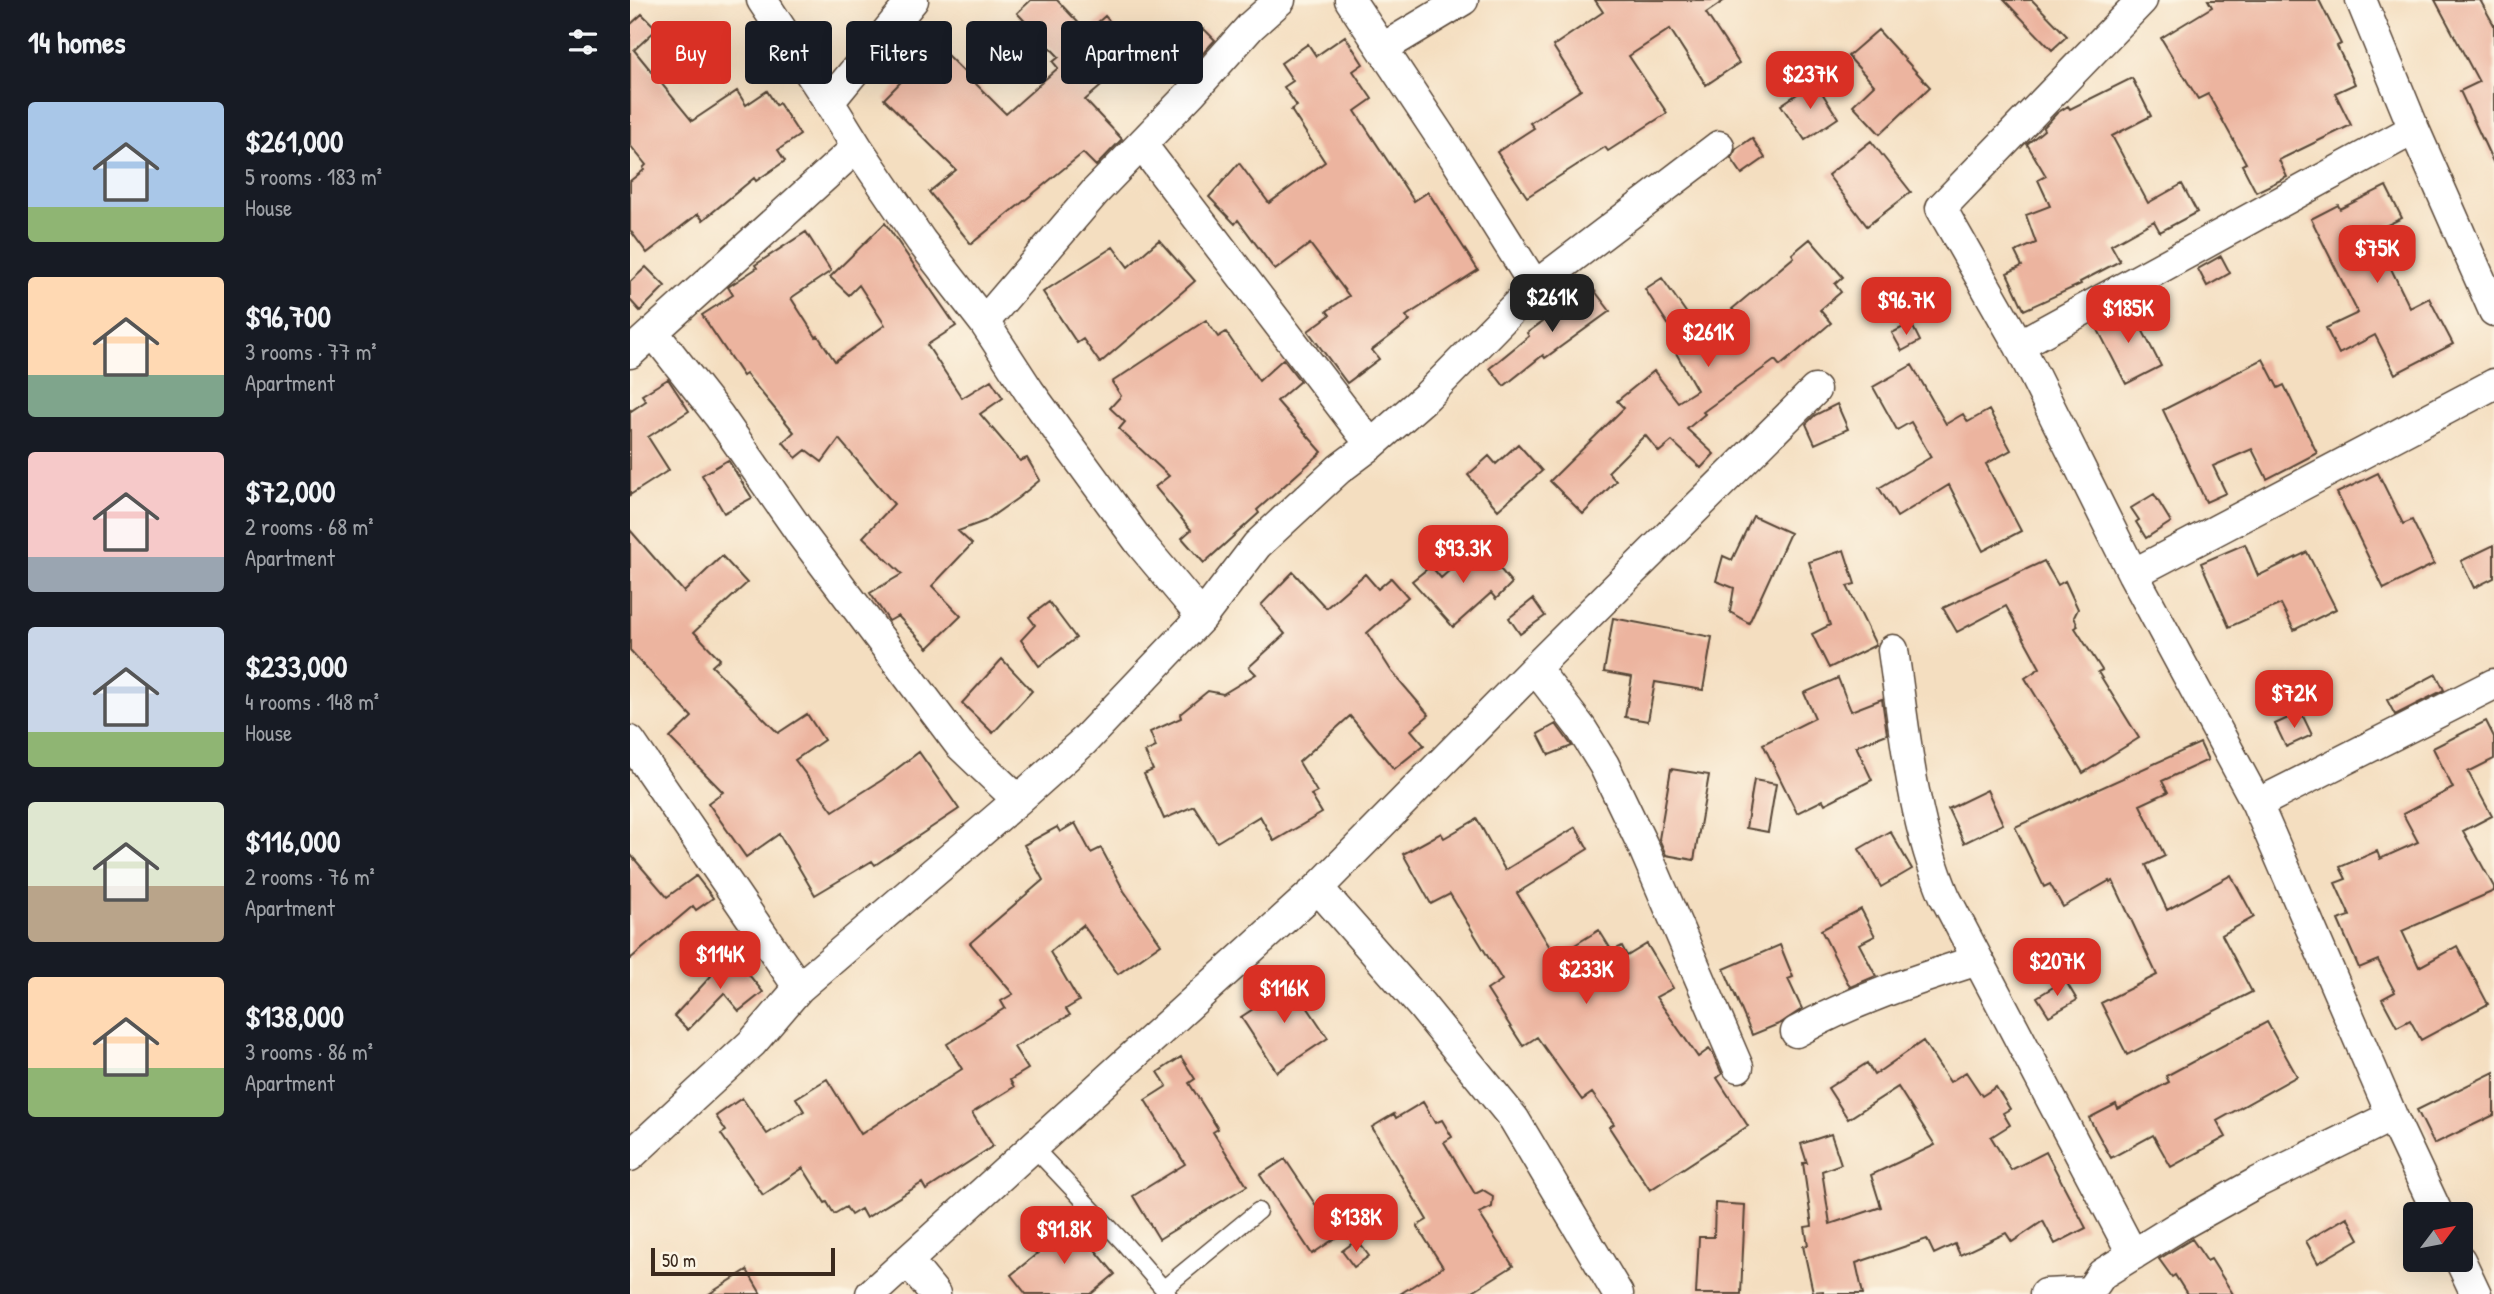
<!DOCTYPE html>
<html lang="en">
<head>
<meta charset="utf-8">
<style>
	:root { --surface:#171b24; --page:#242831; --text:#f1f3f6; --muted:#9ea1a6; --accent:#d93025 }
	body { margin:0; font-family:"Patrick Hand",sans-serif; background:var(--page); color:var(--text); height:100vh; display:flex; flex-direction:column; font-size:26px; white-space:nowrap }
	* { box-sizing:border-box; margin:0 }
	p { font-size:23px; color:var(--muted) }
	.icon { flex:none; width:38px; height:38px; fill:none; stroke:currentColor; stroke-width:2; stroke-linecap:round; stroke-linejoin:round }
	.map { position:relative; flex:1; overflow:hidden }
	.drawer { display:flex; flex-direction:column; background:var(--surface); width:630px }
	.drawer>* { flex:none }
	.top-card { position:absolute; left:21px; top:21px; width:665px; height:63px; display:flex; gap:14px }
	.needle { width:46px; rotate:58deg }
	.tools { position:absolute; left:1773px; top:1202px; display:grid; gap:14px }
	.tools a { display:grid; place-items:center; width:70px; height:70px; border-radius:7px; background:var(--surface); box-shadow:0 7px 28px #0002; font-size:35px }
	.scale { position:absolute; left:21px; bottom:18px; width:184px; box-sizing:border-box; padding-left:7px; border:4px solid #3b2a1e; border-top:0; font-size:19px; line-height:24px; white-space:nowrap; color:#3b2a1e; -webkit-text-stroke:5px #fcf5e5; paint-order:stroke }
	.price { position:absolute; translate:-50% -60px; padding:0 16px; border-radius:14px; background:var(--accent); color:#fff; font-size:23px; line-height:46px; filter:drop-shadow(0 2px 4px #0008) }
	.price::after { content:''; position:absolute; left:50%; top:42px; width:21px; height:16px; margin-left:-10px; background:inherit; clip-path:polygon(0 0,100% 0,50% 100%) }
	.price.on { background:#222; color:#fff }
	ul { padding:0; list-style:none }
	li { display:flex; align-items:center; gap:21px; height:175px; padding:0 28px }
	li span { display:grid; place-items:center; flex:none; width:196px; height:140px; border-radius:7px; color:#555 }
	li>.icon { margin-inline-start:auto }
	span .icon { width:84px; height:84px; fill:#fffc; stroke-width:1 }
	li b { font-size:30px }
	h2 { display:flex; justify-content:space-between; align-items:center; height:84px; padding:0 28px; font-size:30px }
	.tag { padding:0 24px; border-radius:7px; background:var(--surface); box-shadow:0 7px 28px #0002; font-size:24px; line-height:63px }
	.tag.on { background:var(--accent); color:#fff }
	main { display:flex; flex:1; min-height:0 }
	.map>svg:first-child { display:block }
	.building { fill:#ecb49f }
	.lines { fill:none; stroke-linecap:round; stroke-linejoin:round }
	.service-casing { stroke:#574536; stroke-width:19 }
	.minor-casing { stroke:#574536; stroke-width:33 }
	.service { stroke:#fff; stroke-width:16 }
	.minor { stroke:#fff; stroke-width:30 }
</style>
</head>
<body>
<main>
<section class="drawer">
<h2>14 homes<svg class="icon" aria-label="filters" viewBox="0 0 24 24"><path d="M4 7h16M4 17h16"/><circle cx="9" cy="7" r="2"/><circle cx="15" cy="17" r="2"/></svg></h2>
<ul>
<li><span style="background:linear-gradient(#a9c7e8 75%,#8fb573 0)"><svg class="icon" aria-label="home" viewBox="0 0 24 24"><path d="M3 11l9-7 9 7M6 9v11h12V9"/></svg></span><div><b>$261,000</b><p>5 rooms · 183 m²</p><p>House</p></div></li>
<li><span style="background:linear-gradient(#ffd9b3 70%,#7fa58c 0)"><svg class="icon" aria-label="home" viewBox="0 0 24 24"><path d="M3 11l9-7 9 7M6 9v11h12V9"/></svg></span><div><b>$96,700</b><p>3 rooms · 77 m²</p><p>Apartment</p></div></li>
<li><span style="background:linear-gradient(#f6c9c9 75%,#9aa5b1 0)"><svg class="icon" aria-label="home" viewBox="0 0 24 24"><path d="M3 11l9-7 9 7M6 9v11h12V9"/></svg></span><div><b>$72,000</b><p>2 rooms · 68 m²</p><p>Apartment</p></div></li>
<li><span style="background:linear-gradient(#c9d6e8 75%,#8fb573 0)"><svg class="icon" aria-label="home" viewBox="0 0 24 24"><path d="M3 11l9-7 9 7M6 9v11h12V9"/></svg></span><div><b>$233,000</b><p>4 rooms · 148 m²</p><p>House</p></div></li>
<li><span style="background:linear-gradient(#dfe7d0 60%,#b9a48a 0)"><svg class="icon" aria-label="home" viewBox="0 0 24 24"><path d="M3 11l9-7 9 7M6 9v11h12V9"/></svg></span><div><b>$116,000</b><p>2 rooms · 76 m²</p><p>Apartment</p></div></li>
<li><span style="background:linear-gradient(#ffd9b3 65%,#8fb573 0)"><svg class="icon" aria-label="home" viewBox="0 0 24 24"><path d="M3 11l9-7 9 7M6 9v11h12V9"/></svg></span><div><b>$138,000</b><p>3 rooms · 86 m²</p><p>Apartment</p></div></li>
</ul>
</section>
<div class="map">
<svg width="1864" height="1294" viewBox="0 0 1864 1294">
	<rect width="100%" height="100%" fill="#fcf5e5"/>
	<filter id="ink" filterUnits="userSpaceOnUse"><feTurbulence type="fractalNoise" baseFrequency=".0143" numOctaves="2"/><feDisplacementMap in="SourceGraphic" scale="14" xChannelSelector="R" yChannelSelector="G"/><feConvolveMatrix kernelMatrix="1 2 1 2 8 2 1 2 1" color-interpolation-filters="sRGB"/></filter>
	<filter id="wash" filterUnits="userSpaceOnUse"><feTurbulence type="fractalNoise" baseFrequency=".00686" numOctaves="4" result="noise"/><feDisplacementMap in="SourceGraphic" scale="28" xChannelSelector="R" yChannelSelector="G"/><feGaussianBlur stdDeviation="1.57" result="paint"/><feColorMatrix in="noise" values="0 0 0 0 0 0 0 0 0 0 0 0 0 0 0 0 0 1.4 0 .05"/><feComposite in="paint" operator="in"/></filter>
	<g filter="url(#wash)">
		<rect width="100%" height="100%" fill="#f4dec0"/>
		<g id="blocks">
			<!-- building -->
			<path class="building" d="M 401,0 L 427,0 L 457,32 L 475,16 L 508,54 L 455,100 L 492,139 L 466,166 L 453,153 L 341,244 L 299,192 L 326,170 L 254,99 L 307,45 L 376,114 L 428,68 L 423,62 L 429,57 L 387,13 Z
				M 965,0 L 1095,0 L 1076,13 L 1109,63 L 1076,85 L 1040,29 L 999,56 L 1037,113 L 978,151 L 975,147 L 897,197 L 867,152 L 904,128 L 900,123 L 951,90 L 923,46 L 973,12 Z
				M 1374,0 L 1402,0 L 1437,36 L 1422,50 Z
				M 1578,0 L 1689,0 L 1711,44 L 1707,46 L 1725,84 L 1705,93 L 1721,125 L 1649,160 L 1657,177 L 1626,192 L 1612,165 L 1616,163 L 1578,94 L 1568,99 L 1531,38 L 1582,7 Z
				M 1805,0 L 1850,0 L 1864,25 L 1864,164 L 1830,91 L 1849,82 Z
				M 12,14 L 27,29 L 4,50 L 62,121 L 107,91 L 116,105 L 137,91 L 146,105 L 149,103 L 170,135 L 148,150 L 155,161 L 126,181 L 124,178 L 73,220 L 68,214 L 17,253 L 0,230 L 0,181 L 14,170 L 13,168 L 16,165 L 0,145 L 0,25 Z
				M 574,29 L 585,40 L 566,61 L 554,47 Z
				M 1248,30 L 1300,87 L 1250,134 L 1223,105 L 1244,85 L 1218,56 Z
				M 715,36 L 733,64 L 723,71 L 742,99 L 725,111 L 784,201 L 798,192 L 848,270 L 776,316 L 780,321 L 742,350 L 749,359 L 717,383 L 678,331 L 700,315 L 697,311 L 719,296 L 680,244 L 645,270 L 608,220 L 605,224 L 579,197 L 609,163 L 639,203 L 695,162 L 661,110 L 667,106 L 654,87 L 663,81 L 651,63 L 678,44 L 686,56 Z
				M 1502,78 L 1521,116 L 1482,136 L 1518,203 L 1552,184 L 1567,212 L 1530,232 L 1524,221 L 1481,245 L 1490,261 L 1450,282 L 1451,284 L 1394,310 L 1377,273 L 1392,266 L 1385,252 L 1406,243 L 1396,215 L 1420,206 L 1408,180 L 1416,176 L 1397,144 L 1414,130 L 1413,128 L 1427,113 L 1438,106 L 1440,109 Z
				M 1185,82 L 1208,118 L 1175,140 L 1151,105 Z
				M 1122,138 L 1135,158 L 1112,174 L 1101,158 L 1106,149 Z
				M 1241,141 L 1281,192 L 1237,226 L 1198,175 Z
				M 1756,186 L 1772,218 L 1751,228 L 1759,245 L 1751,248 L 1780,308 L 1799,298 L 1823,344 L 1765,374 L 1745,335 L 1709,354 L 1696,328 L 1728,313 L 1681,219 L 1708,205 L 1710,209 Z
				M 255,223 L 326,326 L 297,345 L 332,398 L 361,380 L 373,398 L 350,414 L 390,461 L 397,458 L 410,480 L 388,498 L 355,521 L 328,531 L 342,544 L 302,586 L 331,616 L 298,648 L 268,616 L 259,621 L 240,593 L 272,574 L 233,537 L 264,504 L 209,439 L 192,462 L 176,450 L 166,458 L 153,442 L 164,432 L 116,374 L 113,376 L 72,315 L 103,295 L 98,287 L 127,268 L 125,265 L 176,232 L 201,271 L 161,298 L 186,337 L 188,336 L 205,361 L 255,325 L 229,285 L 219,295 L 200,277 Z
				M 1180,239 L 1213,277 L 1205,284 L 1211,292 L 1190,310 L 1201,323 L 1150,366 L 1145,360 L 1073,412 L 1075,414 L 1057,429 L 1084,454 L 1071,468 L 1042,441 L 1029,452 L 1015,435 L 978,472 L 986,481 L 953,514 L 920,481 L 994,408 L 987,401 L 1024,371 L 1048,402 L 1067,390 L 1046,353 L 1053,347 L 1015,289 L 1032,278 L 1074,338 L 1107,314 L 1102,309 L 1164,257 L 1162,254 Z
				M 529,240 L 565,281 L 470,363 L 453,339 L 447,343 L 413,292 L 483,247 L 498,267 Z
				M 1591,256 L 1600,273 L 1577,286 L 1568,269 Z
				M 16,267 L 35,286 L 10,311 L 0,300 L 0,282 Z
				M 961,286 L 980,311 L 915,358 L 913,355 L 874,386 L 860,368 L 899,336 L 897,333 Z
				M 1500,306 L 1531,366 L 1496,384 L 1465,324 Z
				M 576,320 L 588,337 L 596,332 L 629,381 L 653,359 L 670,381 L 647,401 L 692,452 L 627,510 L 629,513 L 574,563 L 552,538 L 561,530 L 525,487 L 539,476 L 489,429 L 495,422 L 480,408 L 491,396 L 482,382 Z
				M 1281,323 L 1290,341 L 1272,351 L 1262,333 Z
				M 1633,359 L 1648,388 L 1654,385 L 1687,453 L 1637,479 L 1622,449 L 1583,466 L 1596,493 L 1576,502 L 1533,410 Z
				M 1282,365 L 1316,424 L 1333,414 L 1338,422 L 1359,410 L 1381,450 L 1356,464 L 1391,531 L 1353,551 L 1319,485 L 1267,517 L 1249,488 L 1301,457 L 1281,422 L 1267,430 L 1243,387 Z
				M 38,379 L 59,411 L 18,437 L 39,470 L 0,495 L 0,409 L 1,411 L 16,401 L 12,395 Z
				M 1207,404 L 1218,429 L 1185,444 L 1176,424 L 1185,415 Z
				M 888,444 L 912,471 L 868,510 L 838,475 L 859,456 L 866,464 Z
				M 98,460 L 122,498 L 94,513 L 72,475 Z
				M 1748,473 L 1773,524 L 1782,520 L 1804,564 L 1754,589 L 1707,493 Z
				M 1524,494 L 1541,522 L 1516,538 L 1506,522 L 1509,520 L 1501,508 Z
				M 1123,516 L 1160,533 L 1119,623 L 1100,612 L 1104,588 L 1086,581 L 1093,556 L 1102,560 Z
				M 0,530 L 54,592 L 92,556 L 117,583 L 64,632 L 90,659 L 82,666 L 148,733 L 177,714 L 194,740 L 165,760 L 203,811 L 252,780 L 289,752 L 329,809 L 245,865 L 242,861 L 185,895 L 149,834 L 116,857 L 78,803 L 93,792 L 40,738 L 62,717 L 0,650 Z
				M 849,544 L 882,583 L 866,599 L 861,593 L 823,627 L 782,581 L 801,566 L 811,578 Z
				M 1615,544 L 1628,576 L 1677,552 L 1706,609 L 1664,630 L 1651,604 L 1599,627 L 1571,563 Z
				M 1864,545 L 1864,578 L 1844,588 L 1831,561 Z
				M 1214,550 L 1225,584 L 1217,586 L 1246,645 L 1199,668 L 1182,634 L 1200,625 L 1179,562 Z
				M 1414,561 L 1428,585 L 1435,581 L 1448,609 L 1444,617 L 1448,626 L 1445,628 L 1472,670 L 1468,672 L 1509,738 L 1453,773 L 1395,678 L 1410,668 L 1376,606 L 1327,632 L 1313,608 Z
				M 663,572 L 696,608 L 735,574 L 748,589 L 761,578 L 778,597 L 737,633 L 762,672 L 799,715 L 781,730 L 794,745 L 764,769 L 720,716 L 669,762 L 687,792 L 681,795 L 692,813 L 644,841 L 630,816 L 587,842 L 564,806 L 534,819 L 514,774 L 523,770 L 515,752 L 526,747 L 520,732 L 551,718 L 550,714 L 578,691 L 593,694 L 626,674 L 619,667 L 655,634 L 631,605 Z
				M 903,599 L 915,616 L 890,634 L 879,618 Z
				M 419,602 L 446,638 L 409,666 L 391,640 L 405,625 L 399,617 Z
				M 983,618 L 1082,637 L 1073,690 L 1025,682 L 1018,721 L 995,717 L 1002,677 L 974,672 Z
				M 372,659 L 402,691 L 363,733 L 332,703 Z
				M 1806,674 L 1814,690 L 1765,715 L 1757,700 Z
				M 1208,678 L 1221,711 L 1252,699 L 1257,734 L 1226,746 L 1242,780 L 1195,804 L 1193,800 L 1167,813 L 1133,744 L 1185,718 L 1174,693 Z
				M 1671,712 L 1682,735 L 1656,747 L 1645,724 Z
				M 1856,721 L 1864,737 L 1864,759 L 1838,772 L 1862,816 L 1833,831 L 1864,887 L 1864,891 L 1772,931 L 1789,967 L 1827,946 L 1858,1004 L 1791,1040 L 1780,1020 L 1767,1027 L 1752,999 L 1765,992 L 1748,960 L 1729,968 L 1708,920 L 1720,916 L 1705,883 L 1716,879 L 1710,867 L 1747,851 L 1750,859 L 1788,842 L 1773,814 L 1823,788 L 1803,748 Z
				M 926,724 L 942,746 L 919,755 L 908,734 Z
				M 1570,743 L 1578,760 L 1532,781 L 1538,792 L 1510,805 L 1535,856 L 1516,865 L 1537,910 L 1601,875 L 1624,917 L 1592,935 L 1622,992 L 1497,1055 L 1471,1003 L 1527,975 L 1483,881 L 1480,883 L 1479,881 L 1433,907 L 1420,884 L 1414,887 L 1385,827 Z
				M 1041,769 L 1079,775 L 1064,860 L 1036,855 L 1029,839 Z
				M 1124,780 L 1146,784 L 1138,832 L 1116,828 Z
				M 1357,790 L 1373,824 L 1334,843 L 1318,809 Z
				M 847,819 L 875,870 L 946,827 L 958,849 L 887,893 L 921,949 L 925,947 L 930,954 L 969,930 L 982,951 L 992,946 L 997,956 L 1017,944 L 1043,988 L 1026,997 L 1068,1057 L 1079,1049 L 1083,1054 L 1092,1074 L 1087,1078 L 1118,1126 L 1020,1190 L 979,1127 L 984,1124 L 962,1093 L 952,1100 L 907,1037 L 893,1046 L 857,990 L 872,980 L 820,894 L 801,904 L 773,854 L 811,833 L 814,838 Z
				M 445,823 L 461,853 L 471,848 L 494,891 L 531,944 L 488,974 L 453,925 L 420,952 L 449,1001 L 436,1009 L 440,1015 L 384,1047 L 398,1069 L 380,1080 L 384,1087 L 342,1113 L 363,1146 L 296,1190 L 292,1183 L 236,1218 L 231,1209 L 221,1215 L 216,1207 L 204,1214 L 197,1202 L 195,1203 L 173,1168 L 133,1195 L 91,1134 L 96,1131 L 86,1116 L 112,1098 L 137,1134 L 174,1111 L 166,1098 L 197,1079 L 231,1134 L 332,1069 L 317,1044 L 375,1008 L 371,1001 L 383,994 L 340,943 L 413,880 L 394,845 L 427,827 L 430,832 Z
				M 1260,831 L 1282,869 L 1251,887 L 1229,849 Z
				M 0,854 L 37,897 L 66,876 L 83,898 L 66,910 L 63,906 L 0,959 Z
				M 1231,909 L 1245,936 L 1229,944 L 1246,976 L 1220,987 L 1191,930 Z
				M 1150,945 L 1163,977 L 1158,979 L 1172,1009 L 1151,1023 L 1122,1035 L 1094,969 Z
				M 102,954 L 133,992 L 109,1011 L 94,993 L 58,1030 L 44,1016 L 81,976 L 78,973 Z
				M 655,974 L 698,1038 L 647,1072 L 611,1017 L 643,996 L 637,987 Z
				M 1435,980 L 1447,1000 L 1419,1016 L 1407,997 Z
				M 1637,1022 L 1667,1076 L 1587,1121 L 1596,1137 L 1541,1167 L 1523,1135 L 1481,1158 L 1459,1118 L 1486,1104 L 1488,1109 L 1539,1082 L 1536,1076 Z
				M 1293,1041 L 1320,1082 L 1336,1072 L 1352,1096 L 1366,1087 L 1380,1109 L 1373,1113 L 1380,1125 L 1361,1137 L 1381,1170 L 1416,1152 L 1456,1228 L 1425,1244 L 1413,1221 L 1382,1242 L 1376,1233 L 1330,1255 L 1325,1244 L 1304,1254 L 1297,1239 L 1226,1263 L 1233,1294 L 1193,1294 L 1193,1291 L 1183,1292 L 1173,1246 L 1178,1245 L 1175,1227 L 1182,1226 L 1173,1163 L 1177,1163 L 1171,1144 L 1201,1134 L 1211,1164 L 1192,1171 L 1200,1224 L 1251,1207 L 1241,1175 L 1305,1145 L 1268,1087 L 1218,1119 L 1198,1088 L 1237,1063 L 1244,1075 Z
				M 551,1057 L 565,1079 L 559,1083 L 588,1129 L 583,1132 L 617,1186 L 529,1239 L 503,1196 L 555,1164 L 515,1100 L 537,1086 L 528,1072 Z
				M 1864,1072 L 1864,1115 L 1804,1144 L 1787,1110 Z
				M 793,1102 L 805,1123 L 812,1120 L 822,1137 L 814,1142 L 845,1194 L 853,1190 L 863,1196 L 862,1207 L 849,1213 L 883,1266 L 838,1294 L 770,1294 L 813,1267 L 787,1226 L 797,1220 L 742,1127 L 764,1114 L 766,1118 Z
				M 655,1159 L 707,1237 L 682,1254 L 630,1175 Z
				M 1085,1203 L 1115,1205 L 1111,1294 L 1066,1294 L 1069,1237 L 1084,1237 Z
				M 1717,1217 L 1729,1239 L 1688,1263 L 1676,1241 Z
				M 440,1219 L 485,1274 L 461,1294 L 396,1294 L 381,1275 L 425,1239 L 422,1234 Z
				M 1562,1239 L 1577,1261 L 1581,1259 L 1603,1294 L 1557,1294 L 1545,1275 L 1542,1277 L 1529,1259 Z
				M 727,1240 L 739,1256 L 724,1267 L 712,1251 Z
				M 117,1270 L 131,1294 L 79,1294 Z"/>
		</g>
	</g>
	<g filter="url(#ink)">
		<use href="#blocks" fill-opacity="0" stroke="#574536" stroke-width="2"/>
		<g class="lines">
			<!-- service casing -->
			<g class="service-casing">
				<path id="service" d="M 403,1147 L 493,1242 L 538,1294
					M 533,1289 L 628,1211"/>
			</g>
			<!-- minor casing -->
			<g class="minor-casing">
				<path id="minor" d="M 132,0 L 199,102 L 227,147 L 291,241 L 354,322 L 399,391 L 510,543 L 572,617
					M 1512,0 L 1311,208 L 1389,345 L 1503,574 L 1627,804 L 1762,1116 L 1808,1214
					M 1731,0 L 1784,129 L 1864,311
					M 753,48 L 833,0
					M 199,102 L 283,0
					M 512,145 L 741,445
					M 905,286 L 1089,146
					M 354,322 L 465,192 L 562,92 L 621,26 L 650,0
					M 23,332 L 89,416 L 172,535 L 329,744 L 388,800
					M 1389,345 L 1784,129
					M 0,353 L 227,147
					M 1503,574 L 1864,384
					M 1263,650 C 1275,733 1282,820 1315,897 L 1503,1255
					M 905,668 L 951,728 L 974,765 L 1012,844 L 1108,1067
					M 0,741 L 169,988
					M 1627,804 L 1864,684
					M 688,888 L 791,1005 L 884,1119 L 988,1294
					M 1166,1032 C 1224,1000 1285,980 1348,960
					M 0,1156 L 122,1043 L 169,988 L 388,800 L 454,741 L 572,617 L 627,545 L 709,469 L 741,445 L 797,396 L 905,286 L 828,163 L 720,0
					M 1830,1260 L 1846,1294
					M 278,1261 L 305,1294
					M 241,1294 L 688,888 L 905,668 L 1185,390
					M 1415,1294 L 1458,1292
					M 1458,1294 L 1472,1274 L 1549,1226 L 1626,1183 L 1762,1116"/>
			</g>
			<!-- service -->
			<use href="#service" class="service"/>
			<!-- minor -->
			<use href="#minor" class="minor"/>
		</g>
	</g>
</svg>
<div class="tools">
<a><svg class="needle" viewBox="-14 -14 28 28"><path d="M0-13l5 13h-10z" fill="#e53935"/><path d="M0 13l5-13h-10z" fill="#9ea1a6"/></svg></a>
</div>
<div class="scale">50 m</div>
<b class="price" style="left:1180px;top:111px">$237K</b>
<b class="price" style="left:1747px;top:285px">$75K</b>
<b class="price on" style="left:922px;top:334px">$261K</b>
<b class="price" style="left:1276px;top:337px">$96.7K</b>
<b class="price" style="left:1498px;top:345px">$185K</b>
<b class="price" style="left:1078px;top:369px">$261K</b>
<b class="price" style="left:833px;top:585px">$93.3K</b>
<b class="price" style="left:1664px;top:730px">$72K</b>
<b class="price" style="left:90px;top:991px">$114K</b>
<b class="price" style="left:1427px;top:998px">$207K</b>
<b class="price" style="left:956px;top:1006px">$233K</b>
<b class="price" style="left:654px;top:1025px">$116K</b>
<b class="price" style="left:726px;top:1254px">$138K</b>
<b class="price" style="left:434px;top:1266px">$91.8K</b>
<div class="top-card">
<a class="tag on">Buy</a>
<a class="tag">Rent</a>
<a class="tag">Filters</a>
<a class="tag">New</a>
<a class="tag">Apartment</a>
</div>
</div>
</main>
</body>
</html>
